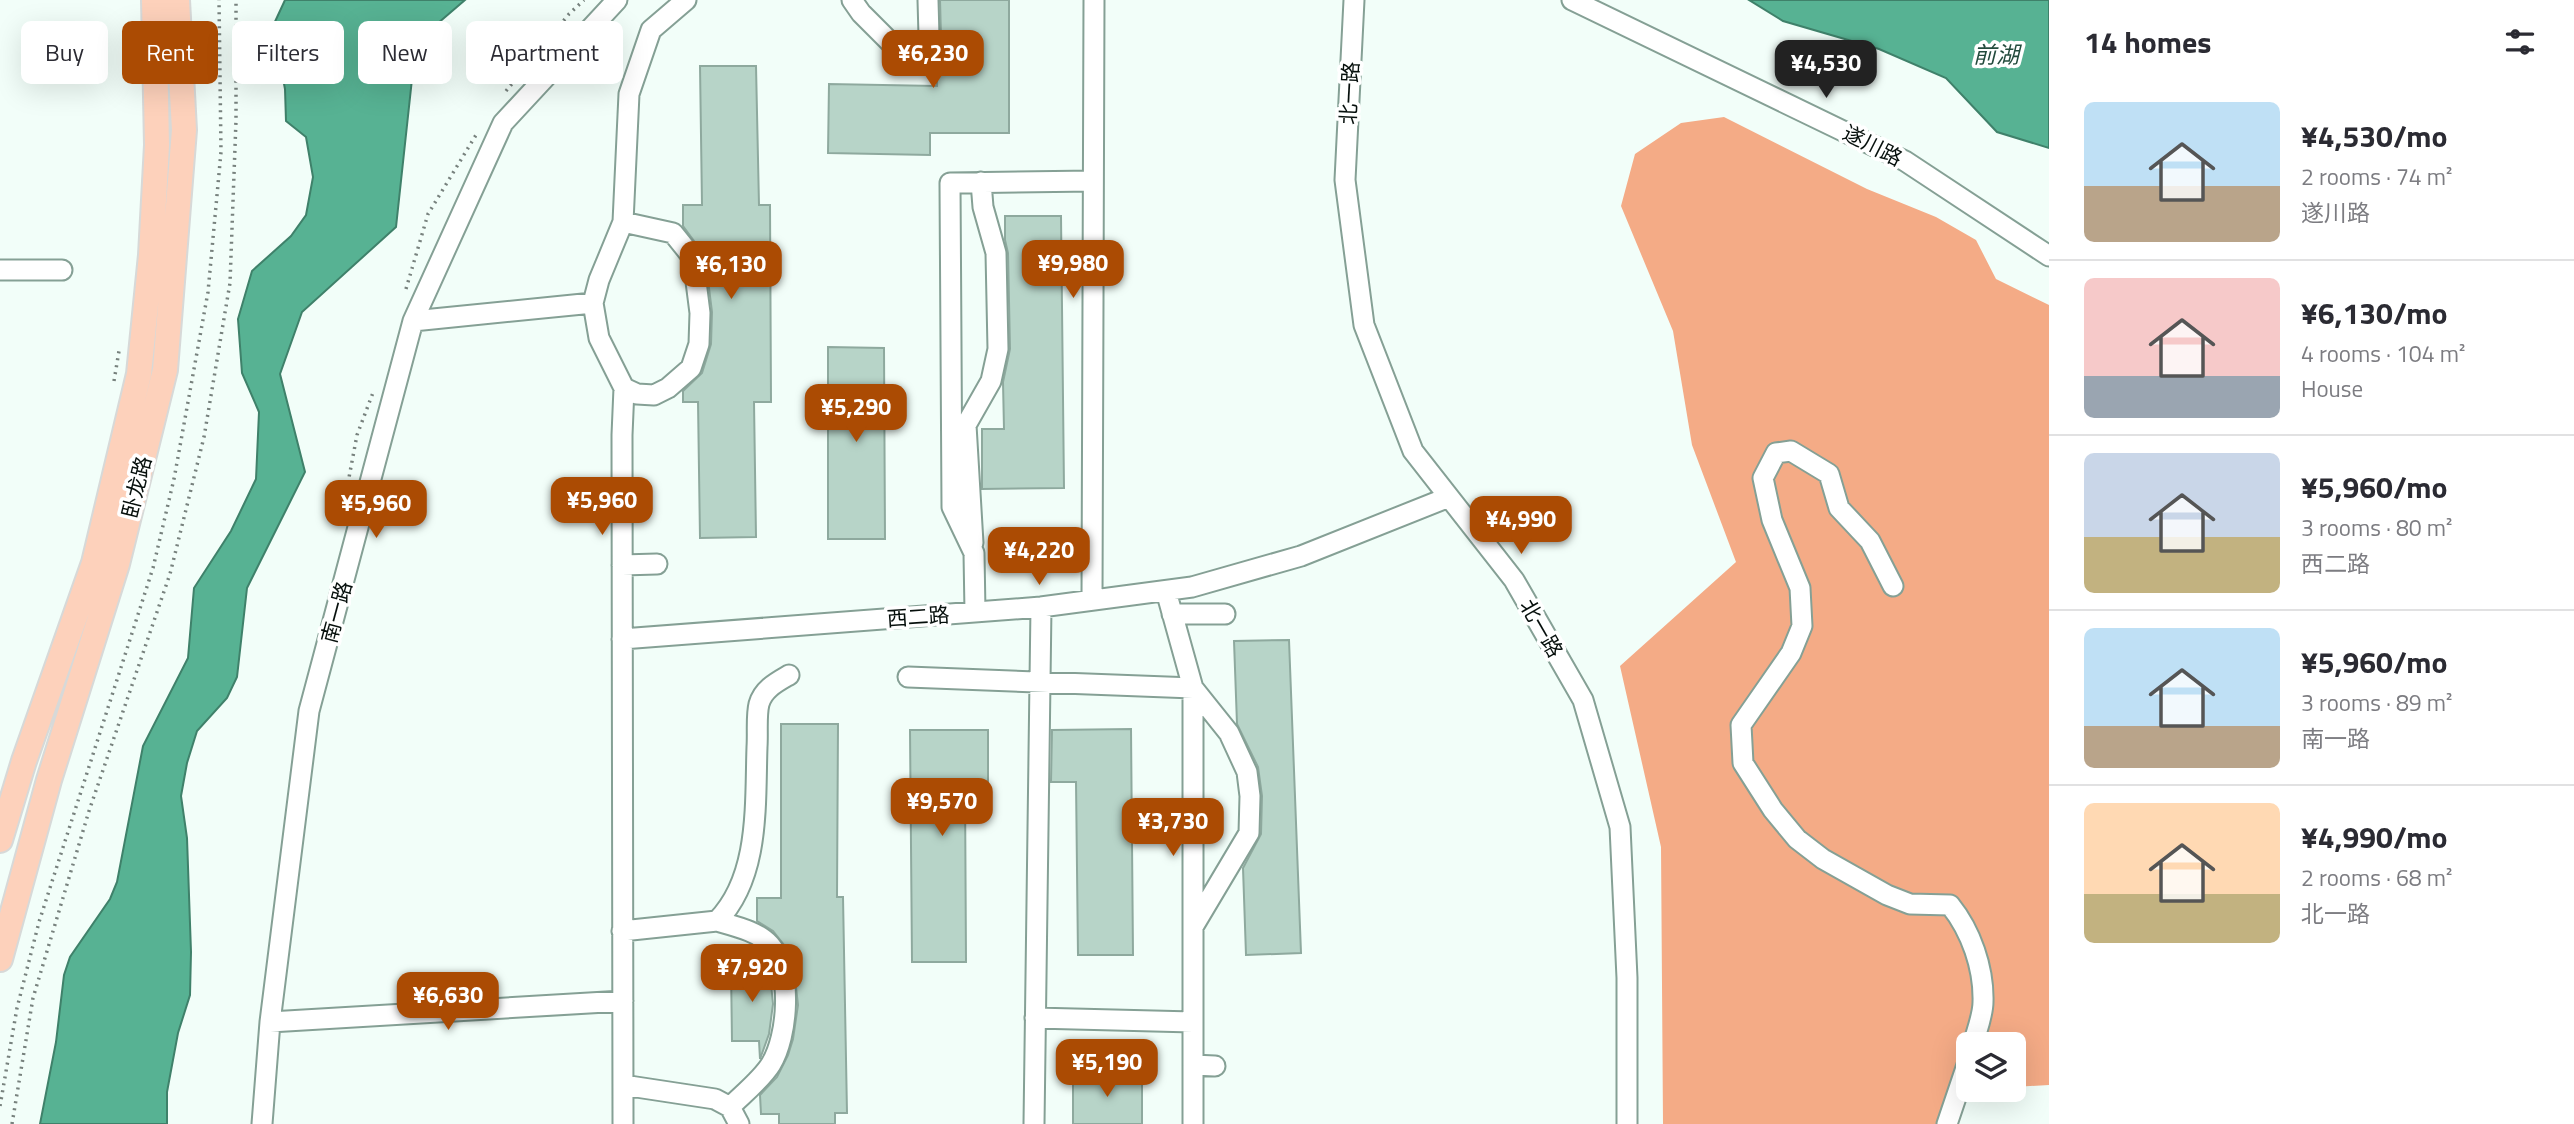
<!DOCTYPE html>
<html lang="en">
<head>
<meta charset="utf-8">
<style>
	:root { --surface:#fff; --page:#f2f2f3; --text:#2b2b33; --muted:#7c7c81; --line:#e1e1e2; --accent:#ab4b03 }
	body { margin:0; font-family:"Titillium Web","Noto Sans SC",sans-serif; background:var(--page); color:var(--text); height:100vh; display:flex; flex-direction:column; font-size:26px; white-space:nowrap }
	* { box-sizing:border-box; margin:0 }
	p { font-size:23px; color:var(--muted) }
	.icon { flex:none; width:38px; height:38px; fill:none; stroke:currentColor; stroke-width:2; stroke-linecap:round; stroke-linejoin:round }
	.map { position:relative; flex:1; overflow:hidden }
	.details { display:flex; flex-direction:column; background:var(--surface); width:525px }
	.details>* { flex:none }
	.top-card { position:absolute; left:21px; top:21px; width:665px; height:63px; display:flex; gap:14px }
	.controls { position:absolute; left:1956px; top:1032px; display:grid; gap:14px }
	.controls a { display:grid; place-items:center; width:70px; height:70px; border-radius:10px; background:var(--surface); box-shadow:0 7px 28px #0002; font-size:35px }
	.price { position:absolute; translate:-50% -60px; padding:0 16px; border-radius:14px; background:var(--accent); color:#fff; font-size:23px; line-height:46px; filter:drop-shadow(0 2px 4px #0008) }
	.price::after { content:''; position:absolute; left:50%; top:42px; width:21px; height:16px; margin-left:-10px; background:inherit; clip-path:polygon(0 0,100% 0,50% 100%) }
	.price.active { background:#222; color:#fff }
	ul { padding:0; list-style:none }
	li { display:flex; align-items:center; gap:21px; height:175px; padding:0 35px }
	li+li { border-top:2px solid var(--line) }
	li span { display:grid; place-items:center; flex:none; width:196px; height:140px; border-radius:10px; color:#555 }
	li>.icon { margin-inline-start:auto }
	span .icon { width:84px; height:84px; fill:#fffc; stroke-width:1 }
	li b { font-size:30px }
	h2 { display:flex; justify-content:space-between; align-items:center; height:84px; padding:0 35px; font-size:30px }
	.tag { padding:0 24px; border-radius:10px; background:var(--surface); box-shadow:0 7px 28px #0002; font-size:24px; line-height:63px }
	.tag.active { background:var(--accent); color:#fff }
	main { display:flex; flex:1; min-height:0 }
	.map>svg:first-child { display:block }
	.forest { fill:#f4ab86 }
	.water { fill:#57b293; stroke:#3f816a; stroke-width:2 }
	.building { fill:#b7d4c8; stroke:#8ea99e; stroke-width:2 }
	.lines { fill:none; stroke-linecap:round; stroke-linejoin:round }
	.minor-casing { stroke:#85a095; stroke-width:23 }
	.major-casing { stroke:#d7d9d8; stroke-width:28 }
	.path { stroke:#77817d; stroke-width:3.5; stroke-dasharray:2 5; stroke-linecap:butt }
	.minor { stroke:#fff; stroke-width:19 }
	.major { stroke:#fdd1bb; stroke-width:24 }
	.labels { text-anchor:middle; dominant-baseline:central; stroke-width:7; stroke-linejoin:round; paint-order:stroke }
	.street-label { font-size:21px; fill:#060f0c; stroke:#fff }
	.water-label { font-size:23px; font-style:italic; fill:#234b3d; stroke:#fff }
</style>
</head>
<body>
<main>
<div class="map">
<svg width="2049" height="1124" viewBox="0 0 2049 1124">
	<rect width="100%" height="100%" fill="#f2fef9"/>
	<!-- forest -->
	<path class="forest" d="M 1724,117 L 1867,189 L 1936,217 L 1976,240 L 1996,279 L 2049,305 L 2049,1085 L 2014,1087 L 2014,1045 L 1969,1045 L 1969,1090 L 1971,1090 L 1954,1103 L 1948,1124 L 1663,1124 L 1661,847 L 1620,666 L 1736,562 L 1692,445 L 1673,331 L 1621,206 L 1635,154 L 1681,123 Z"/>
	<!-- water -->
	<path class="water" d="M 285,0 L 465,0 L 416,42 L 396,227 L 302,312 L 280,374 L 305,472 L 247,588 L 237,677 L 227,698 L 197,731 L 187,763 L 181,796 L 187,838 L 191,952 L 190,995 L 178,1033 L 167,1092 L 167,1124 L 40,1124 L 56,1042 L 64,975 L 70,957 L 110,899 L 117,882 L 143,746 L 188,658 L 194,588 L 231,531 L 256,479 L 259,412 L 242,373 L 238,319 L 252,271 L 291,236 L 306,215 L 313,177 L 306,137 L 286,121 L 285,89 L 273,26 Z
		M 1749,0 L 2049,0 L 2049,148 L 1997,132 L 1946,78 L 1879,49 L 1783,21 Z"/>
	<!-- building -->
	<path class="building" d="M 940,0 L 1009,0 L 1009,133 L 930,133 L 930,155 L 828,153 L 829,84 L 937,86 L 937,45 L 941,36 Z
		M 700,66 L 756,66 L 759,205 L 770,205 L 771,402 L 754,402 L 756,537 L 700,538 L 698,402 L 683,402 L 683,391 L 702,373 L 711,344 L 712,312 L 705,256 L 683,226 L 683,205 L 702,205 Z
		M 1005,216 L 1061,216 L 1064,488 L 982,489 L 982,429 L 1004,429 L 1003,382 L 1010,349 L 1008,253 L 1005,240 Z
		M 828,347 L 884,348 L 885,539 L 828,539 Z
		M 1289,640 L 1301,953 L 1246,955 L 1243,868 L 1261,834 L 1262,796 L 1258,767 L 1237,724 L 1234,641 Z
		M 781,724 L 838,724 L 837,897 L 843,897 L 847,1113 L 835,1113 L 835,1124 L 779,1124 L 779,1114 L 761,1114 L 760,1095 L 777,1077 L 788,1055 L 793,1039 L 798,1005 L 794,969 L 788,950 L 773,931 L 757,921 L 757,898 L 781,898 Z
		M 1131,729 L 1133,955 L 1078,955 L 1076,782 L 1051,782 L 1052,730 Z
		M 910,730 L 988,730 L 988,785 L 965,785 L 966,962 L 912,962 Z
		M 757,950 L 766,962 L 770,974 L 773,1004 L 769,1034 L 760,1059 L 759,1041 L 732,1041 L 731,968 L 758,968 Z
		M 1073,1074 L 1142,1074 L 1142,1124 L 1073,1124 Z"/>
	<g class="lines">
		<!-- minor casing -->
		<g class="minor-casing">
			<path id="minor" d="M 852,0 L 861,13 L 896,48 L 912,50 L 929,36 L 928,0
				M 1354,0 L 1345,180 L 1364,325 L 1413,451 L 1514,580 L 1583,700 L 1620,827 L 1627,978 L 1627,1124
				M 1572,0 L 1905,161 L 2049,256
				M 623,222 L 673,233 L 693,258 L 700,313 L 699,344 L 691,368 L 668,388 L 654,395 L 637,394 L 624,388
				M 0,270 L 62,270
				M 413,321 L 593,303
				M 973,543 L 966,425 L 991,381 L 998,349 L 996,253 L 983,207 L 981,182
				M 622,565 L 657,564
				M 1893,586 L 1870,541 L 1839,508 L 1829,474 L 1791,451 L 1776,453 L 1763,478 L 1772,520 L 1800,588 L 1802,626 L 1791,653 L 1741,725 L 1743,763 L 1773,810 L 1797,839 L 1823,859 L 1887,895 L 1910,904 L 1950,905 C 1971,931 1984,968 1983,1002 C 1983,1016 1976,1032 1973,1045
				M 1166,591 L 1193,688 L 1193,1124
				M 1092,600 L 1094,0
				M 975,612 L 974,553 L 952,507 L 950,183 L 1093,181
				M 1172,614 L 1225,614
				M 622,639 L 1041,607 L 1192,587 L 1301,556 L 1449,497
				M 908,677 L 1193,688 L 1229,733 L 1247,772 L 1250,796 L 1249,833 L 1193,927
				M 717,921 C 734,926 758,931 770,945 C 793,971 788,1036 771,1064 C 762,1079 743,1094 730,1107
				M 622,931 L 717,921 C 760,877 755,805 757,747 C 758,733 756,716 759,704 C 763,689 777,682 789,675
				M 1035,1018 L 1193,1022
				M 270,1022 L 623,1001
				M 1193,1065 L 1215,1066
				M 623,1085 L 715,1099 L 730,1107 L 739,1124
				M 262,1124 L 270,1022 L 309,711 L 413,321 L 503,123 L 617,0
				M 623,1124 L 622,435 L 624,388 L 599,338 L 593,303 L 599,280 L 623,222 L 629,94 L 651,30 L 686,0
				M 1034,1124 L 1041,607
				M 1947,1124 L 1969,1059"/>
		</g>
		<!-- major casing -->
		<g class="major-casing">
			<path id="major" d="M 0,840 L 24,761 L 94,563 L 139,374 L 151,255 L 157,145 L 154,0
				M 0,959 L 49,780 L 117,564 L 165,370 L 184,130 L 177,0"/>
		</g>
		<!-- path -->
		<path class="path" d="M 506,91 L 569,14 L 584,0
			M 406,289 L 428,214 L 476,135
			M 114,381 L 119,351
			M 344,504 L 357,435 L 374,390
			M 0,1106 L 17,1008 L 39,922 L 153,568 L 174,479 L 208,292 L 221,152 L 219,0
			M 12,1124 L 33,998 L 89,811 L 170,574 L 204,437 L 230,283 L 236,120 L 236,0"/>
		<!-- minor -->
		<use href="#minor" class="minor"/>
		<!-- major -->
		<use href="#major" class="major"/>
	</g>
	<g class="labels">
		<!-- street labels -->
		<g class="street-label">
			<text transform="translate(1349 93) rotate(-87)">北一路</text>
			<text transform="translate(1873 145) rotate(27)">遂川路</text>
			<text transform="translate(136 487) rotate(-76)">卧龙路</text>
			<text transform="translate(336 612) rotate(-75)">南一路</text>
			<text transform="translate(918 616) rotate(-4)">西二路</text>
			<text transform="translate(1542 628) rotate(60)">北一路</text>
		</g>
		<!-- water labels -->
		<g class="water-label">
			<text x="1996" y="54">前湖</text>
		</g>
	</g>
</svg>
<div class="controls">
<a><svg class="icon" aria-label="layers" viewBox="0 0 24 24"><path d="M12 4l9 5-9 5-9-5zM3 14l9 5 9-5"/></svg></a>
</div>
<b class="price" style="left:933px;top:90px">¥6,230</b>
<b class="price active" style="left:1826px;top:100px">¥4,530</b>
<b class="price" style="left:1073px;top:300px">¥9,980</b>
<b class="price" style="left:731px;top:301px">¥6,130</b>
<b class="price" style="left:856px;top:444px">¥5,290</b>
<b class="price" style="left:602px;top:537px">¥5,960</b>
<b class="price" style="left:376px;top:540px">¥5,960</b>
<b class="price" style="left:1521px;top:556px">¥4,990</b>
<b class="price" style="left:1039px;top:587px">¥4,220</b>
<b class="price" style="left:942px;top:838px">¥9,570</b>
<b class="price" style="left:1173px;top:858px">¥3,730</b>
<b class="price" style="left:752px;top:1004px">¥7,920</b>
<b class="price" style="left:448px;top:1032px">¥6,630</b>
<b class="price" style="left:1107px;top:1099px">¥5,190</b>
<div class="top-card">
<a class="tag">Buy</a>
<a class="tag active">Rent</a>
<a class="tag">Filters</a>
<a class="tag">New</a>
<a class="tag">Apartment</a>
</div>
</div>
<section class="details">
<h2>14 homes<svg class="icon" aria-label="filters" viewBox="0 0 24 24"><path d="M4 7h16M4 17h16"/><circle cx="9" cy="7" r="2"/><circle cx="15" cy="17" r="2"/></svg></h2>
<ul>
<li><span style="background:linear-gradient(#bfe0f5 60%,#b9a48a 0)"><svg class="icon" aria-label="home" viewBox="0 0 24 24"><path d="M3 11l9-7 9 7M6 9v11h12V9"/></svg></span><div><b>¥4,530/mo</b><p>2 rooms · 74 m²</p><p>遂川路</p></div></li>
<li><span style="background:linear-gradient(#f6c9c9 70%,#9aa5b1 0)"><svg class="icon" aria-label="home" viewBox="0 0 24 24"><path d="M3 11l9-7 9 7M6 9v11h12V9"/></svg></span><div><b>¥6,130/mo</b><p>4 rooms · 104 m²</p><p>House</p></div></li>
<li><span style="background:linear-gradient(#c9d6e8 60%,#c2b280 0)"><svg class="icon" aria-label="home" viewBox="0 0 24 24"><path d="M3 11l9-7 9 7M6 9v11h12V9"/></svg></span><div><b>¥5,960/mo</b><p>3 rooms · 80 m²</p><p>西二路</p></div></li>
<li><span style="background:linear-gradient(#bfe0f5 70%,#b9a48a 0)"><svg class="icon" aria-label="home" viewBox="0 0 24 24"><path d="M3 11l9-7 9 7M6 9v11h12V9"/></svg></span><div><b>¥5,960/mo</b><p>3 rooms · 89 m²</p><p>南一路</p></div></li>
<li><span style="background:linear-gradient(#ffd9b3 65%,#c2b280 0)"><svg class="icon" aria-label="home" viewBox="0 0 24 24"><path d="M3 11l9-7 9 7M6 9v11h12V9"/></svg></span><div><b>¥4,990/mo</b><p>2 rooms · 68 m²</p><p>北一路</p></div></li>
</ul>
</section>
</main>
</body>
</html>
